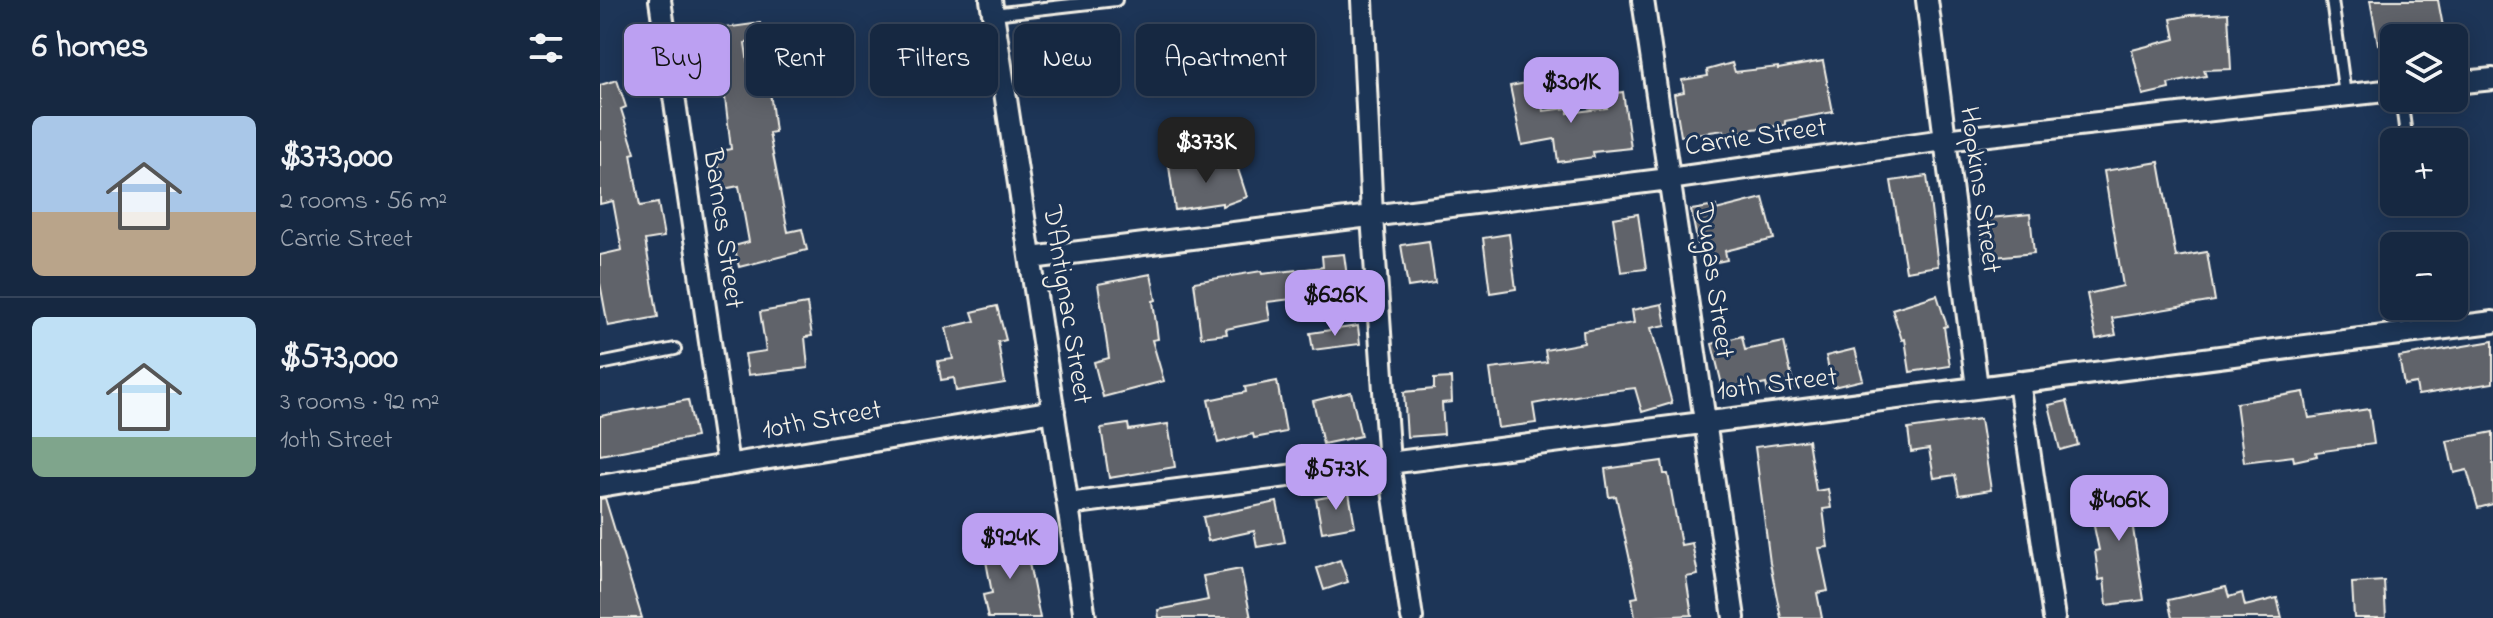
<!DOCTYPE html>
<html lang="en">
<head>
<meta charset="utf-8">
<style>
	:root { --surface:#162841; --page:#23344c; --text:#f1f3f6; --muted:#9ea6b1; --line:#35445a; --accent:#bca0f2 }
	body { margin:0; font-family:"Indie Flower",sans-serif; background:var(--page); color:var(--text); height:100vh; display:flex; flex-direction:column; font-size:30px; white-space:nowrap }
	* { box-sizing:border-box; margin:0 }
	p { font-size:26px; color:var(--muted) }
	.icon { flex:none; width:44px; height:44px; fill:none; stroke:currentColor; stroke-width:2; stroke-linecap:round; stroke-linejoin:round }
	.map { position:relative; flex:1; overflow:hidden }
	.details { display:flex; flex-direction:column; background:var(--surface); width:600px }
	.details>* { flex:none }
	.top-card { position:absolute; left:24px; top:24px; width:760px; height:72px; display:flex; gap:16px }
	.buttons { position:absolute; left:1780px; top:24px; display:grid; gap:16px }
	.buttons a { display:grid; place-items:center; width:88px; height:88px; border-radius:12px; background:var(--surface); box-shadow:0 4px 20px #0003,0 0 0 2px var(--line); font-size:40px }
	.price { position:absolute; translate:-50% -68px; padding:0 18px; border-radius:16px; background:var(--accent); color:#111; font-size:26px; line-height:52px; filter:drop-shadow(0 2px 4px #0008) }
	.price::after { content:''; position:absolute; left:50%; top:48px; width:24px; height:18px; margin-left:-12px; background:inherit; clip-path:polygon(0 0,100% 0,50% 100%) }
	.price.selected { background:#222; color:#fff }
	ul { padding:0; list-style:none }
	li { display:flex; align-items:center; gap:24px; height:200px; padding:0 32px }
	li+li { border-top:2px solid var(--line) }
	li span { display:grid; place-items:center; flex:none; width:224px; height:160px; border-radius:12px; color:#555 }
	li>.icon { margin-inline-start:auto }
	span .icon { width:96px; height:96px; fill:#fffc; stroke-width:1 }
	li b { font-size:34px }
	h2 { display:flex; justify-content:space-between; align-items:center; height:96px; padding:0 32px; font-size:34px }
	.pill { padding:0 28px; border-radius:12px; background:var(--surface); box-shadow:0 4px 20px #0003,0 0 0 2px var(--line); font-size:28px; line-height:72px }
	.pill.selected { background:var(--accent); color:#111 }
	main { display:flex; flex:1; min-height:0 }
	.map>svg:first-child { display:block }
	.building { fill:#60646b; stroke:#f4f1e8; stroke-width:2 }
	.lines { fill:none; stroke-linecap:round; stroke-linejoin:round }
	.lane-casing { stroke:#f4f1e8; stroke-width:16 }
	.street-casing { stroke:#f4f1e8; stroke-width:26 }
	.lane { stroke:#1d3557; stroke-width:10 }
	.street { stroke:#1d3557; stroke-width:20 }
	.labels { text-anchor:middle; dominant-baseline:central; stroke-width:6; stroke-linejoin:round; paint-order:stroke }
	.street-label { font-size:28px; fill:#f4f1e8; stroke:#1d3557 }
</style>
</head>
<body>
<main>
<section class="details">
<h2>6 homes<svg class="icon" aria-label="filters" viewBox="0 0 24 24"><path d="M4 7h16M4 17h16"/><circle cx="9" cy="7" r="2"/><circle cx="15" cy="17" r="2"/></svg></h2>
<ul>
<li><span style="background:linear-gradient(#a9c7e8 60%,#b9a48a 0)"><svg class="icon" aria-label="home" viewBox="0 0 24 24"><path d="M3 11l9-7 9 7M6 9v11h12V9"/></svg></span><div><b>$373,000</b><p>2 rooms · 56 m²</p><p>Carrie Street</p></div></li>
<li><span style="background:linear-gradient(#bfe0f5 75%,#7fa58c 0)"><svg class="icon" aria-label="home" viewBox="0 0 24 24"><path d="M3 11l9-7 9 7M6 9v11h12V9"/></svg></span><div><b>$573,000</b><p>3 rooms · 92 m²</p><p>10th Street</p></div></li>
</ul>
</section>
<div class="map">
<svg width="1893" height="618" viewBox="0 0 1893 618">
	<rect width="100%" height="100%" fill="#1d3557"/>
	<filter id="ink" filterUnits="userSpaceOnUse"><feTurbulence type="fractalNoise" baseFrequency=".0125" numOctaves="2"/><feDisplacementMap in="SourceGraphic" scale="16" xChannelSelector="R" yChannelSelector="G"/><feConvolveMatrix kernelMatrix="1 2 1 2 8 2 1 2 1" color-interpolation-filters="sRGB"/></filter>
	<g filter="url(#ink)">
		<!-- building -->
		<path class="building" d="M 1770,0 L 1838,0 L 1844,32 L 1794,38 L 1794,41 L 1778,44 Z
			M 1628,13 L 1631,69 L 1604,70 L 1606,76 L 1568,84 L 1569,89 L 1543,95 L 1532,50 L 1575,39 L 1571,19 L 1590,15 Z
			M 160,23 L 163,40 L 145,43 L 150,77 L 168,75 L 175,132 L 169,133 L 188,232 L 202,229 L 207,250 L 139,267 L 134,246 L 149,242 L 139,186 L 123,189 L 116,152 L 131,149 L 125,98 L 116,46 L 105,48 L 102,31 Z
			M 1223,61 L 1233,112 L 1185,121 L 1185,125 L 1153,129 L 1125,136 L 1124,130 L 1081,136 L 1074,94 L 1084,92 L 1082,80 L 1108,76 L 1107,70 L 1132,63 L 1135,72 L 1178,67 L 1178,69 Z
			M 17,80 L 26,107 L 21,109 L 35,153 L 31,154 L 40,206 L 58,203 L 64,237 L 45,240 L 58,317 L 8,326 L 0,283 L 0,255 L 22,250 L 13,201 L 0,204 L 0,85 Z
			M 937,81 L 943,111 L 968,108 L 968,113 L 1007,108 L 1005,95 L 1023,92 L 1031,148 L 993,152 L 994,157 L 958,162 L 955,139 L 922,145 L 910,86 Z
			M 635,160 L 647,197 L 622,206 L 622,203 L 575,210 L 569,166 L 603,162 L 605,171 Z
			M 1559,162 L 1576,257 L 1607,252 L 1615,301 L 1512,318 L 1516,335 L 1496,339 L 1487,294 L 1523,286 L 1504,171 Z
			M 1327,176 L 1338,266 L 1306,271 L 1291,181 Z
			M 1163,198 L 1174,239 L 1125,251 L 1127,260 L 1102,265 L 1091,210 L 1116,206 L 1116,210 Z
			M 1038,214 L 1046,269 L 1021,272 L 1013,218 Z
			M 1430,214 L 1434,253 L 1384,258 L 1380,219 Z
			M 909,234 L 916,289 L 890,293 L 883,238 Z
			M 829,241 L 835,283 L 808,287 L 801,245 Z
			M 744,254 L 749,292 L 667,302 L 670,320 L 626,329 L 627,334 L 601,337 L 594,282 L 661,271 L 662,274 L 723,267 L 722,256 Z
			M 551,274 L 556,300 L 553,301 L 558,339 L 552,340 L 564,381 L 503,397 L 494,362 L 509,358 L 498,284 Z
			M 1337,295 L 1347,326 L 1344,327 L 1350,366 L 1310,372 L 1305,339 L 1302,340 L 1292,309 Z
			M 207,304 L 212,336 L 205,337 L 208,368 L 148,375 L 145,354 L 166,351 L 160,312 Z
			M 1062,304 L 1066,325 L 1051,328 L 1072,403 L 1042,412 L 1035,388 L 992,393 L 933,404 L 936,423 L 898,428 L 890,369 L 947,362 L 945,350 L 984,343 L 983,331 L 1034,323 L 1032,310 Z
			M 397,306 L 406,340 L 398,342 L 405,383 L 356,391 L 354,378 L 341,380 L 338,361 L 353,359 L 346,328 L 375,321 L 372,312 Z
			M 758,326 L 760,344 L 713,350 L 710,333 Z
			M 1142,336 L 1145,350 L 1184,342 L 1194,388 L 1168,394 L 1166,384 L 1124,393 L 1112,344 Z
			M 1893,341 L 1893,383 L 1818,395 L 1816,383 L 1804,385 L 1799,357 Z
			M 1255,349 L 1263,380 L 1233,387 L 1226,356 Z
			M 851,378 L 852,402 L 842,403 L 844,434 L 807,437 L 804,392 L 834,389 L 834,379 Z
			M 677,381 L 686,432 L 654,438 L 653,434 L 618,443 L 608,400 L 646,392 L 645,387 Z
			M 751,392 L 761,436 L 723,444 L 713,401 Z
			M 1704,392 L 1709,418 L 1769,409 L 1774,444 L 1716,452 L 1717,456 L 1694,461 L 1693,456 L 1644,462 L 1636,403 Z
			M 88,400 L 96,437 L 0,455 L 0,416 Z
			M 1467,401 L 1478,445 L 1460,450 L 1449,405 Z
			M 1380,419 L 1391,490 L 1359,495 L 1355,475 L 1334,478 L 1329,449 L 1311,452 L 1308,429 Z
			M 528,424 L 529,430 L 568,424 L 575,467 L 509,478 L 501,428 Z
			M 1893,432 L 1893,504 L 1878,508 L 1867,470 L 1854,473 L 1847,441 Z
			M 1208,440 L 1216,491 L 1228,489 L 1231,508 L 1223,509 L 1228,547 L 1219,548 L 1228,591 L 1217,593 L 1222,618 L 1181,618 L 1170,563 L 1155,447 Z
			M 1062,461 L 1064,474 L 1068,474 L 1081,545 L 1092,543 L 1098,575 L 1086,577 L 1092,615 L 1035,618 L 1032,598 L 1038,597 L 1016,496 L 1009,497 L 1005,469 Z
			M 1541,487 L 1548,519 L 1532,522 L 1544,600 L 1507,605 L 1504,579 L 1499,580 L 1495,551 L 1499,550 L 1488,498 Z
			M 749,493 L 755,526 L 722,532 L 716,499 Z
			M 5,498 L 42,618 L 0,618 L 0,499 Z
			M 677,502 L 685,542 L 657,547 L 654,531 L 608,541 L 603,517 Z
			M 424,538 L 440,618 L 388,618 L 383,595 L 392,593 L 383,545 Z
			M 740,560 L 748,582 L 724,590 L 717,568 Z
			M 641,569 L 651,618 L 559,618 L 558,610 L 608,600 L 603,576 Z
			M 1784,581 L 1786,618 L 1754,618 L 1752,583 Z
			M 1626,587 L 1629,597 L 1642,593 L 1645,606 L 1677,598 L 1682,618 L 1572,618 L 1568,600 Z"/>
		<g class="lines">
			<!-- lane casing -->
			<g class="lane-casing">
				<path id="lane" d="M 1732,0 L 1745,95
					M 393,14 L 516,0
					M 1801,98 L 1807,142
					M 0,364 L 75,349"/>
			</g>
			<!-- street casing -->
			<g class="street-casing">
				<path id="street" d="M 60,0 L 128,465
					M 391,0 L 485,618
					M 762,0 L 772,216 L 789,463 L 812,618
					M 1043,0 L 1134,618
					M 1327,0 L 1377,387
					M 1854,83 L 1893,79
					M 431,258 L 1069,179 L 1344,140 L 1794,90
					M 1419,382 L 1454,618
					M 0,486 L 454,411
					M 468,504 L 1893,322"/>
			</g>
			<!-- lane -->
			<use href="#lane" class="lane"/>
			<!-- street -->
			<use href="#street" class="street"/>
		</g>
	</g>
	<g class="labels">
		<!-- street labels -->
		<g class="street-label">
			<text transform="translate(1156 138) rotate(-8)">Carrie Street</text>
			<text transform="translate(1379 190) rotate(82)">Hopkins Street</text>
			<text transform="translate(122 229) rotate(82)">Barnes Street</text>
			<text transform="translate(1113 281) rotate(82)">Dugas Street</text>
			<text transform="translate(466 305) rotate(81)">D'Antignac Street</text>
			<text transform="translate(1177 385) rotate(-7)">10th Street</text>
			<text transform="translate(222 421) rotate(-10)">10th Street</text>
		</g>
	</g>
</svg>
<div class="buttons">
<a><svg class="icon" aria-label="layers" viewBox="0 0 24 24"><path d="M12 4l9 5-9 5-9-5zM3 14l9 5 9-5"/></svg></a>
<a>+</a>
<a>−</a>
</div>
<b class="price" style="left:971px;top:125px">$301K</b>
<b class="price selected" style="left:606px;top:185px">$373K</b>
<b class="price" style="left:735px;top:338px">$626K</b>
<b class="price" style="left:736px;top:512px">$573K</b>
<b class="price" style="left:1519px;top:543px">$406K</b>
<b class="price" style="left:410px;top:581px">$924K</b>
<div class="top-card">
<a class="pill selected">Buy</a>
<a class="pill">Rent</a>
<a class="pill">Filters</a>
<a class="pill">New</a>
<a class="pill">Apartment</a>
</div>
</div>
</main>
</body>
</html>
